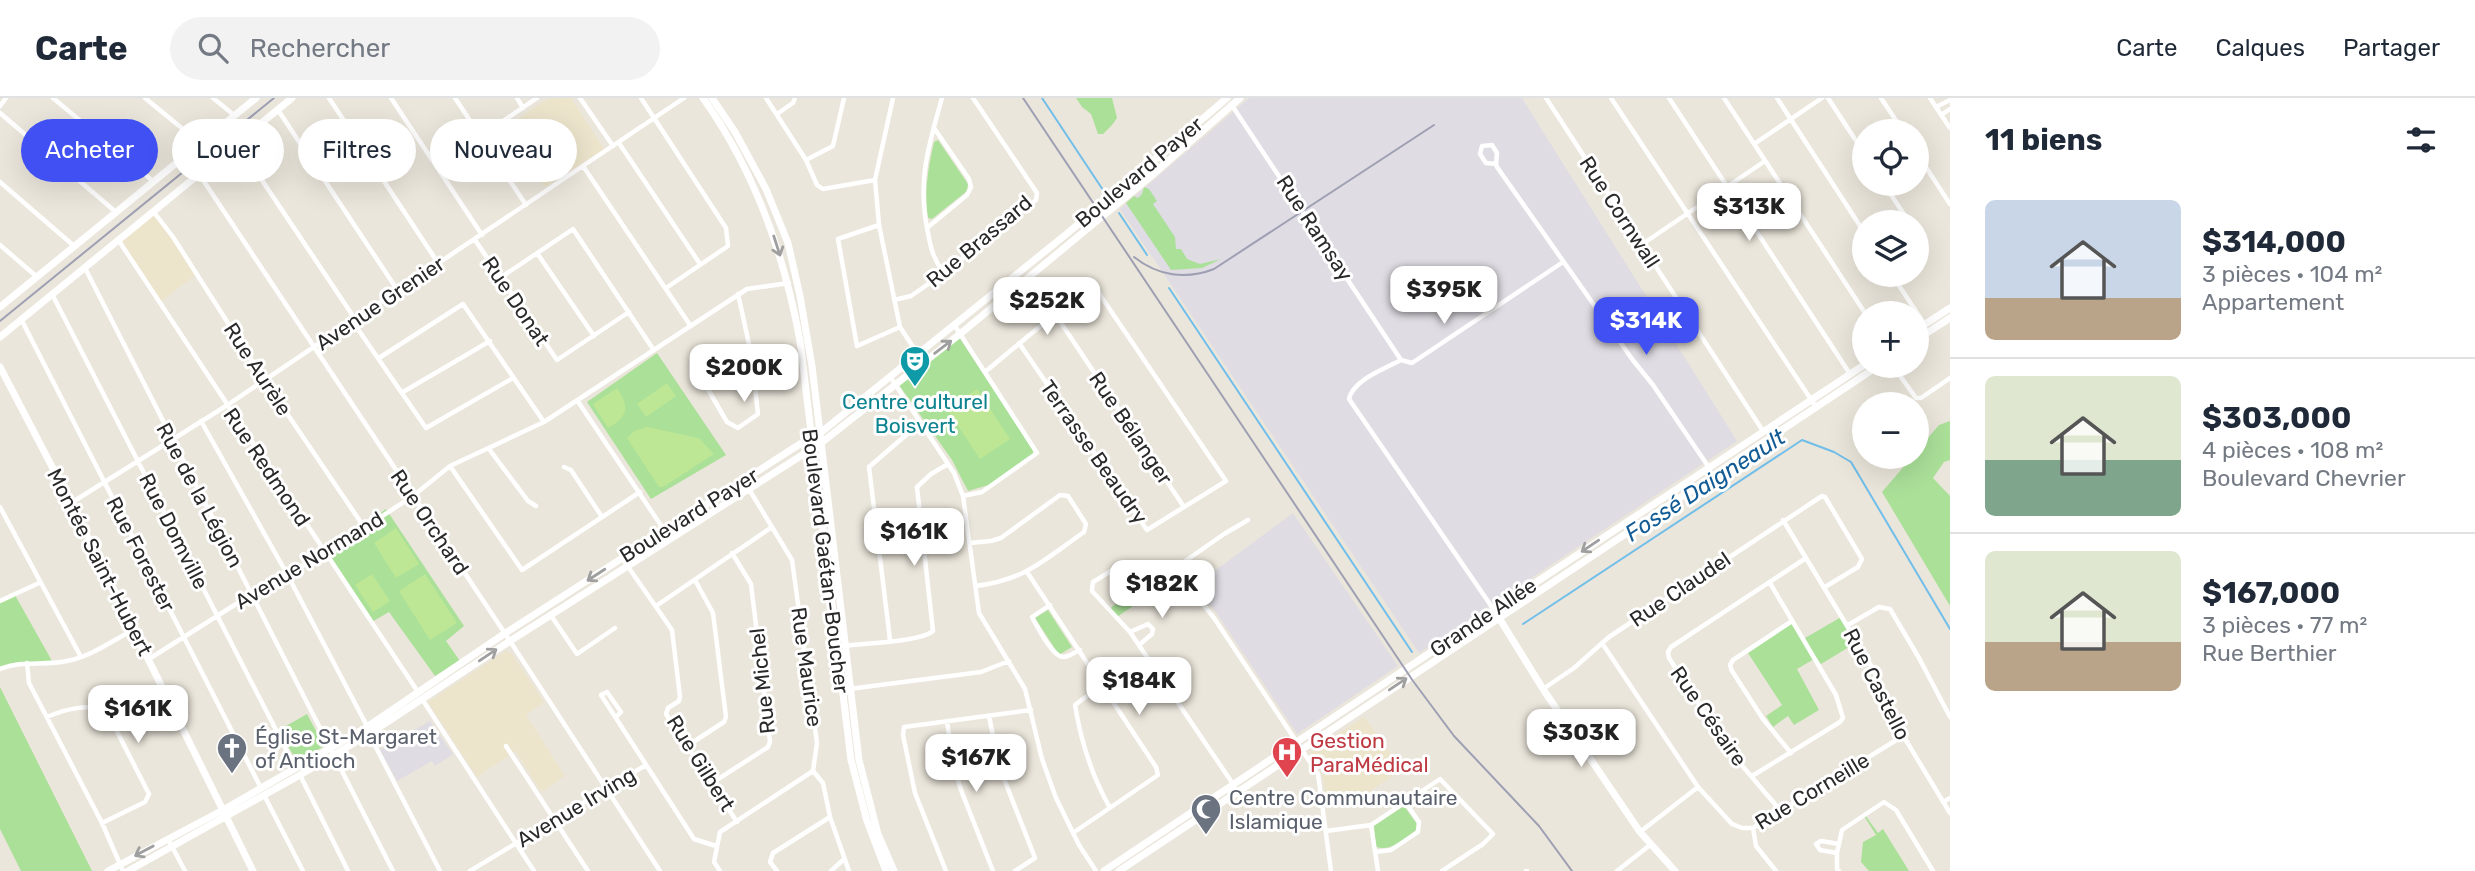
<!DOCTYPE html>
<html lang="fr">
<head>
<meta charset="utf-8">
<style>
	:root { --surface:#fff; --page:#f2f2f3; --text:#1f2937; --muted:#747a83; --line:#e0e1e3; --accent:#4050f3 }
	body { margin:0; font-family:Rubik,sans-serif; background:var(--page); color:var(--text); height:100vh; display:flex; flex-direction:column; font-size:26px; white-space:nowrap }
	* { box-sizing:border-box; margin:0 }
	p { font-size:23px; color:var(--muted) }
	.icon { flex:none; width:38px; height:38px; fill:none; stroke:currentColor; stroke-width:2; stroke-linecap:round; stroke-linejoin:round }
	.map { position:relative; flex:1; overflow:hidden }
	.side { display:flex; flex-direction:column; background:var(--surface); width:525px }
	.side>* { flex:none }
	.hud { position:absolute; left:21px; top:21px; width:665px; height:63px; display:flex; gap:14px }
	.buttons { position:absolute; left:1852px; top:21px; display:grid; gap:14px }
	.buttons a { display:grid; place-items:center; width:77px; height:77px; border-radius:50%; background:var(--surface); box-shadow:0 7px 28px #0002; font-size:35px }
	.price { position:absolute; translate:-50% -60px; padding:0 16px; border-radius:14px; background:#fff; color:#222; font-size:23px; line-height:46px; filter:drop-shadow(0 2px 4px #0008) }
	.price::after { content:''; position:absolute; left:50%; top:42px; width:21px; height:16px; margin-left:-10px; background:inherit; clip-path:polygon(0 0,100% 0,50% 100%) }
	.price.on { background:var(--accent); color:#fff }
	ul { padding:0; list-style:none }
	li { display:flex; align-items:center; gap:21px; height:175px; padding:0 35px }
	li+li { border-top:2px solid var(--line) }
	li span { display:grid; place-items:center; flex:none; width:196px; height:140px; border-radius:10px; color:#555 }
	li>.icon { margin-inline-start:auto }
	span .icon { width:84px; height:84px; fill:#fffc; stroke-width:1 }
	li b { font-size:30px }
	h2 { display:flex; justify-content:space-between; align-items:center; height:84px; padding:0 35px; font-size:30px }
	.pill { padding:0 24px; border-radius:32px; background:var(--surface); box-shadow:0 7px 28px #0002; font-size:24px; line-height:63px }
	.pill.on { background:var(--accent); color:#fff }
	header { display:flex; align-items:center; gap:42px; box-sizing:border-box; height:98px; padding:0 35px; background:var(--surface); border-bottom:2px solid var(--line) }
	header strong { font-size:33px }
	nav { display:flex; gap:38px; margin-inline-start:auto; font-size:24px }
	.search { width:490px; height:63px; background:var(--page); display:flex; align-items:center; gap:18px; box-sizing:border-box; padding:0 24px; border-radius:38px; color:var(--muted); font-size:26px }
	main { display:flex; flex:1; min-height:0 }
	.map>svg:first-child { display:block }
	.industrial { fill:#dfdce3 }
	.education { fill:#ece4cb }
	.green { fill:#abe099 }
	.pitch { fill:#bde795 }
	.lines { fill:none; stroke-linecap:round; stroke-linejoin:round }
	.stream { stroke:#71beea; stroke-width:2 }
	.street { stroke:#fff; stroke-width:4.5 }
	.secondary { stroke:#fff; stroke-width:7 }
	.rail { stroke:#9e9fb3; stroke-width:2 }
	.oneway { stroke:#9f9f9f }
	.labels { text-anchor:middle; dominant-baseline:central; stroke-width:6; stroke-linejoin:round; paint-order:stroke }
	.street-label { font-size:21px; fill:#292929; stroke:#fff }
	.culture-label { font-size:21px; fill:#0d838f; stroke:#fff }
	.worship-label { font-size:21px; fill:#5b616d; stroke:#fff; text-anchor:start }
	.health-label { font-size:21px; fill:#be3a42; stroke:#fff; text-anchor:start }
	.water-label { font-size:23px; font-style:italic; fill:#125b94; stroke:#fff }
</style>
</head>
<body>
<header>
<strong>Carte</strong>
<div class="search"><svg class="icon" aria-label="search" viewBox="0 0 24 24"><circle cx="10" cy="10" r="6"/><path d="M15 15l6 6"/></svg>Rechercher</div>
<nav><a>Carte</a><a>Calques</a><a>Partager</a></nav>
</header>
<main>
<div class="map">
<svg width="1950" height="773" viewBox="0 0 1950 773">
	<rect width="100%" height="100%" fill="#ebe6db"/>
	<!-- industrial -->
	<path class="industrial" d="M 1249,0 L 1522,0 L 1737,343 L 1419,555 L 1120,111 Z
		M 1293,415 L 1398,568 L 1297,636 L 1215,513 L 1193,489 Z
		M 430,623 L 453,656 L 435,668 L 432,663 L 397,683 L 380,652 Z"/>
	<!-- education -->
	<path class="education" d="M 549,0 L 571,0 L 604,51 L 545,89 L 506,29 Z
		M 153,113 L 197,176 L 160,204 L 118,142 Z
		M 506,553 L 511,555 L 544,604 L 526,617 L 565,678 L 541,694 L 516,653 L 477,679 L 428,604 Z
		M 1364,619 L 1402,671 L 1359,701 L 1327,705 L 1322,673 L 1310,654 Z"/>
	<!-- green -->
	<path class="green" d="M 1076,0 L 1112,0 L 1117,20 L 1112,27 L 1103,36 L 1098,36 L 1091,16 L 1082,9 Z
		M 938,42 L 968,86 L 967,93 L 932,121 L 928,120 C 924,93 928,71 934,44 Z
		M 1144,89 L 1149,91 L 1157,103 L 1153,106 L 1175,139 L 1176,151 L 1181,151 L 1187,161 L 1200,166 L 1221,161 L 1202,170 L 1171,172 L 1126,105 L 1134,98 L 1138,100 L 1142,96 Z
		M 959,239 L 1033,352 L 1033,358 L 992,386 L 968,393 L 952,362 L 899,287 Z
		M 657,255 L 726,357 L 651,401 L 587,304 Z
		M 1950,323 L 1950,362 L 1944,364 L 1933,380 L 1950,398 L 1950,508 L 1882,394 L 1912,359 L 1916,359 L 1916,354 L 1939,327 Z
		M 386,411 L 464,528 L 446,543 L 460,563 L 435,578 L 389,514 L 370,525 L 324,454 Z
		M 1142,487 L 1152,488 L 1152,495 L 1117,519 L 1109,511 Z
		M 15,497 L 52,563 L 13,565 L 0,570 L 0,504 Z
		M 1048,512 L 1072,549 L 1059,557 L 1035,520 Z
		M 1843,518 L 1859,543 L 1821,566 L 1816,560 L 1797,571 L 1819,612 L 1794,627 L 1788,618 L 1773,629 L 1766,618 L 1782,607 L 1748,555 L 1794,524 L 1805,540 Z
		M 0,589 L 92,773 L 21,773 L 0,731 Z
		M 307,616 L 324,648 L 297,664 L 279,632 Z
		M 1404,708 L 1417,726 L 1416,732 C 1404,741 1391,754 1376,749 L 1374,728 Z
		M 1865,717 L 1878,735 L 1883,731 L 1909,773 L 1869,773 L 1861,764 L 1863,744 L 1876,737 L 1864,718 Z"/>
	<!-- pitch -->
	<path class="pitch" d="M 667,285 L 676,298 L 646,319 L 637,306 Z
		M 617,290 C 630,309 628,319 608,330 L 593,306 Z
		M 977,291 L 1010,341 L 980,361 L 947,311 Z
		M 647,329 L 699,340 L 714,356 L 663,389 L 659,389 L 627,340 L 634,333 Z
		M 396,430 L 419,466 L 396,480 L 374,445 Z
		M 372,476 L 390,503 L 373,514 L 355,487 Z
		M 425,476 L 457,525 L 430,542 L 399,493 Z"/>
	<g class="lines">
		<!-- stream -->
		<path class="stream" d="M 1042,0 L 1103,92
			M 1119,115 L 1147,157
			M 1169,190 L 1412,554
			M 1523,526 L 1802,342 L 1834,354 L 1851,364 L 1950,531"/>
		<!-- street -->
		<path class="street" d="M 53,0 L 154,84
			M 145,0 L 200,45
			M 213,0 L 234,17
			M 329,0 L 438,165
			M 391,0 L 482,137
			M 455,0 L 526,107
			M 517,0 L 523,10
			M 580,0 L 613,48
			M 641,0 L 726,130 L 728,148 L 666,190
			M 766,0 L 806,62 L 817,87 L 823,91 L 875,82
			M 893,0 L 875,82 L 879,127 L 900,229 L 923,264
			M 942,0 C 928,49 917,84 928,135 C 931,152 934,162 944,175
			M 1546,0 L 1763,333
			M 1611,0 L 1816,309
			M 1669,0 L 1850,276
			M 1724,0 L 1865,215
			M 1777,0 L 1864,134
			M 1828,0 L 1864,55
			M 1881,0 L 1903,33
			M 1930,0 L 1950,30
			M 1231,6 L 1401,262
			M 0,8 L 6,0
			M 1936,9 L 1950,2
			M 278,12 L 398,193
			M 0,15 L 117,115
			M 777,16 L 793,5 L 795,0
			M 1941,17 L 1950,11
			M 481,38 L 537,0
			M 237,45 L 353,218 L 353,224 L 426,330 L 513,280
			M 619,45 L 700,166
			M 1754,46 L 1822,0
			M 1916,54 L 1950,106
			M 806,62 L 833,48 L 844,0
			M 1496,66 L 1486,65 L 1480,56 L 1482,48 L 1492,47 L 1497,55 L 1496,66 L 1497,69 L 1632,261 L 1653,287 L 1710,371
			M 583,68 L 690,227
			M 199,76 L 510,543 L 660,773
			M 0,84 L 74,148
			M 1884,86 L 1909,124
			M 153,113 L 173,139 L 265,283 L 364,429
			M 879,127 L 838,141 L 857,248 L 900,229
			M 927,130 L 967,97 L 971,89 L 969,81 L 934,30
			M 1916,135 L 1921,145 L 1916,149
			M 475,142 L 557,262 L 629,214
			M 119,143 L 418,594
			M 0,147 L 36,178
			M 1641,147 L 1765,63
			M 537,155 L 594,238
			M 85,170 L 393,773
			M 1892,177 L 1925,227
			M 500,180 L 573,131 L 653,251
			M 52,196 L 295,669
			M 738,196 L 751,255 L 758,316 L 738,330 L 727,324 L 699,276 L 736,253 L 751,255
			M 894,202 L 911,198 L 944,175 L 1036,102 L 1037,95 L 973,0
			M 1055,216 L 1184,409
			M 21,221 L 261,690
			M 955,228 L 1037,355 L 982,394 L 963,398
			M 379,260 L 463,206 L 544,324
			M 1893,268 L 1916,300 L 1921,300 L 1950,280
			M 985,274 L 1092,185 L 1226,383 L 1147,432 L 1019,245
			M 891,280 L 954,375 L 963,398 L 979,515 L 1025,591 L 1042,661 L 1056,700 L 1079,747 L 1096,773
			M 403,294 L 490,243
			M 577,302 L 670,441
			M 201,323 L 287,476 L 367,628
			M 489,351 L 528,403 L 536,408
			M 450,368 L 522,472 L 640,394
			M 564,369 L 571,372 L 602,419
			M 744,383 L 792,462 L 817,645 L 813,673
			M 71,405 L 226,308 L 684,0
			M 0,409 L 81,559
			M 1783,422 L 1875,574 L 1890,616 L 1950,715
			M 970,445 L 991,443 L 1001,440 L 1060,397 L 1068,398 L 1086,426 L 1084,434 C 1044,462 1025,482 975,488
			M 622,460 L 672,532 L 680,599 L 679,603 L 668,610 L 666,616 L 737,724
			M 1175,471 L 1214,520 L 1318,676 L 1331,773
			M 1027,474 L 1156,669 L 1158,677 L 1073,735
			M 0,503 L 39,485
			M 1050,507 L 1032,519 C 1037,528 1053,560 1064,559 C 1068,559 1075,554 1080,552
			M 656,508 L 772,429
			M 1494,512 L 1349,301 C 1353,282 1386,270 1401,262 L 1412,265 L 1563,164
			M 550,516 L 577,556 L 615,530
			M 1848,527 L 1879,509 L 1890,511 L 1919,560 L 1950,619
			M 1130,534 L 1148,526 L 1153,531 L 1152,536 L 1139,547
			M 890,542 L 869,369 L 920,325
			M 1602,545 L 1698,689 L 1732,726 L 1742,730 L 1753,730 L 1903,638
			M 844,548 C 865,545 920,544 933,533 L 917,389 L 931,376 L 948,366
			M 149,561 L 252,496 L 327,454 L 413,398 L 450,368 L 544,324 L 747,191 L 789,185
			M 27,565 L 29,585 L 102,725 L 123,773
			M 0,571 C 22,562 44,568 67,563 C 90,559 112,543 133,532
			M 1103,586 L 1075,607 C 1081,644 1091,676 1109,708
			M 849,591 L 981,574 L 1009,563
			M 1543,591 L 1574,570 L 1609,539 L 1822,398 L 1825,399 L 1862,461 L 1858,469 L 1825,489
			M 422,601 L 534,773
			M 989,618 L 999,668 L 1035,760 L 1015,773
			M 47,619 C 63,612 91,604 107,614 L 149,696 L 145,704 L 102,725
			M 616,619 L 621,614 L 607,594 L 601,597 L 694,741 L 716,748
			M 947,623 L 953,665 L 961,692 L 993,773
			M 369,636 L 440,773
			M 506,648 L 588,773
			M 687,648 L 724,624 L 726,619 L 713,515 L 695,482
			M 1791,655 L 1763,621 L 1732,573 L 1730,567 L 1733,562 L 1792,523
			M 813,673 L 823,685 L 830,719 L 849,773
			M 300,677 L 348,773
			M 1752,678 L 1840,624 L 1843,620 L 1836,597 L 1770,485
			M 712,685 L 768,649 L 770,644 L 751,486 L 732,455
			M 1233,686 L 1130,534 L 1092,493 L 1093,484 L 1126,464 L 1144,484 L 1151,487 L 1224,436 L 1248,422
			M 264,697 L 303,773
			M 1943,704 L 1950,700
			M 1780,712 L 1733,657 L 1669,560 L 1668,554 L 1671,549 L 1806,460
			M 1371,727 L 1378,773
			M 1753,730 L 1756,748 L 1776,773
			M 1326,733 L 1371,727 L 1440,681 L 1493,736 L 1483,746 L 1442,773
			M 1640,734 L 1698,689
			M 168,741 L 185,773
			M 1375,754 L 1391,752 L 1418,734 L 1419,724 L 1405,704
			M 1837,755 L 1820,752 L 1816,746 L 1821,743 L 1839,746
			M 470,773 L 646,667
			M 720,773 L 714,764 L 720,734 L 813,673
			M 777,773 L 770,764 L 773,755 L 830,719
			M 831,773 L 843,762
			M 946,773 L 915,695 L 903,637 L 904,629 L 1031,612
			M 1526,773 L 1527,773
			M 1617,773 L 1650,747
			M 1839,773 L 1837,771 L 1837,755 L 1842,732 L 1884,704 L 1896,712 L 1933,773"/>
		<!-- secondary -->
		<path class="secondary" d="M 703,0 C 755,73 784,155 800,243 L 851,662 L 867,723 L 886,773
			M 712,0 L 735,34 L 766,91 L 788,145 L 800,198 L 812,268 L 859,662 L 878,736 L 894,773
			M 0,209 L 256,0
			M 1916,232 L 1950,210
			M 0,239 L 292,0
			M 1916,242 L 1950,220
			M 0,269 L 71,405 L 253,773
			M 1496,515 L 1543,591 L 1640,734 L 1675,773
			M 108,773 L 223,712 L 367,629 L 504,536 L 800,346 L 819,336 L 1069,134 L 1227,0
			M 128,773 L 300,677 L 369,636 L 510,543 L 821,345 L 960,236 L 1150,79 L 1240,0
			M 1104,773 L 1464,532 L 1864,267
			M 1119,773 L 1878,268"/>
		<!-- rail -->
		<path class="rail" d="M 1023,0 L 1413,583 L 1454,638 L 1539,728 L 1572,773
			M 1134,159 C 1158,178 1186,182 1214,171 L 1434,27
			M 0,223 L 274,0"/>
	</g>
	<!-- one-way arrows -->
	<defs><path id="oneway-shaft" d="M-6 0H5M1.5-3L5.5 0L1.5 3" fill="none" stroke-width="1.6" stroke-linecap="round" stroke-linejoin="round" transform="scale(1.75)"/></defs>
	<g class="oneway">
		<use href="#oneway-shaft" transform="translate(777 148) rotate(72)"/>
		<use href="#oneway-shaft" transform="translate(943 249) rotate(-37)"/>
		<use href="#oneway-shaft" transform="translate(1590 448) rotate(146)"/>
		<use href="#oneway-shaft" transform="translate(596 477) rotate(147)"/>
		<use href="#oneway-shaft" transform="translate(488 557) rotate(-34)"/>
		<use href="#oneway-shaft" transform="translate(1398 586) rotate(-34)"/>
		<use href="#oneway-shaft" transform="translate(144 753) rotate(152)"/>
	</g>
	<!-- icons -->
	<defs>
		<g id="theatre-pin" transform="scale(1.575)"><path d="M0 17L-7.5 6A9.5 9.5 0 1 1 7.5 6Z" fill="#0f9aa8" stroke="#fff"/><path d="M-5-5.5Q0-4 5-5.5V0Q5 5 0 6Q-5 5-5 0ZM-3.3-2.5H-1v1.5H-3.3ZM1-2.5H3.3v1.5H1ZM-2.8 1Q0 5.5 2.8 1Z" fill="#fff"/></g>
		<g id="church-pin" transform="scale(1.575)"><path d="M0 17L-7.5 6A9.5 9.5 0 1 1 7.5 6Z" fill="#6b7280" stroke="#fff"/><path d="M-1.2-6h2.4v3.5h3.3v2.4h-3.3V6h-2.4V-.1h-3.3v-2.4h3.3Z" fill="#fff"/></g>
		<g id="hospital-pin" transform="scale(1.575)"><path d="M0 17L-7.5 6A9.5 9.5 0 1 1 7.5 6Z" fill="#e0444e" stroke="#fff"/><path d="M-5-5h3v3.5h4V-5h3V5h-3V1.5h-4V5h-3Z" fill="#fff"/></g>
		<g id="mosque-pin" transform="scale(1.575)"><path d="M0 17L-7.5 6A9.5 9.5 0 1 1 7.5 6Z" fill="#6b7280" stroke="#fff"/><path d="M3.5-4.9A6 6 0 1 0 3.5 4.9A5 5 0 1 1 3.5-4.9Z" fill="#fff"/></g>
	</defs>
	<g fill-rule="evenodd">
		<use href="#theatre-pin" x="915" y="263"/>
		<use href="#church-pin" x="232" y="650"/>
		<use href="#hospital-pin" x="1287" y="654"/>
		<use href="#mosque-pin" x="1206" y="711"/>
	</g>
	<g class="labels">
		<!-- street labels -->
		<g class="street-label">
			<text transform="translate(1139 74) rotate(-40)">Boulevard Payer</text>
			<text transform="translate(1620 114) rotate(57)">Rue Cornwall</text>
			<text transform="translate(1315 130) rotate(57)">Rue Ramsay</text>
			<text transform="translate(979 143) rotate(-40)">Rue Brassard</text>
			<text transform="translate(516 203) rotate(56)">Rue Donat</text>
			<text transform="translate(380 205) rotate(-34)">Avenue Grenier</text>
			<text transform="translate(258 271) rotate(57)">Rue Aurèle</text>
			<text transform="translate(1131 330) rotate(56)">Rue Bélanger</text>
			<text transform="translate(1094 354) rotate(55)">Terrasse Beaudry</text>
			<text transform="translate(267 369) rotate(56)">Rue Redmond</text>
			<text transform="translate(200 397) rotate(62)">Rue de la Légion</text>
			<text transform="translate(689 417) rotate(-32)">Boulevard Payer</text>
			<text transform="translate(430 424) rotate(56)">Rue Orchard</text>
			<text transform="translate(174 433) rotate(63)">Rue Domville</text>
			<text transform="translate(141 456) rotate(63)">Rue Forester</text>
			<text transform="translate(309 462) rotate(-31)">Avenue Normand</text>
			<text transform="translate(826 463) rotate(83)">Boulevard Gaétan-Boucher</text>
			<text transform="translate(100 464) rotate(63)">Montée Saint-Hubert</text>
			<text transform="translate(1680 491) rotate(-34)">Rue Claudel</text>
			<text transform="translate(1483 519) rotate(-34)">Grande Allée</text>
			<text transform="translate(807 569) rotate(82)">Rue Maurice</text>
			<text transform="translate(762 583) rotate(-96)">Rue Michel</text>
			<text transform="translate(1877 586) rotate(63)">Rue Castello</text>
			<text transform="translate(1709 618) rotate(55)">Rue Césaire</text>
			<text transform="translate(701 665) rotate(58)">Rue Gilbert</text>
			<text transform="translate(1812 693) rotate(-31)">Rue Corneille</text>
			<text transform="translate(576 709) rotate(-31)">Avenue Irving</text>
		</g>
		<!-- culture labels -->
		<g class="culture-label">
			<text x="915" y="303">Centre culturel<tspan x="915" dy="24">Boisvert</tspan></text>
		</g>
		<!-- worship labels -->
		<g class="worship-label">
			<text x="255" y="638">Église St-Margaret<tspan x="255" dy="24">of Antioch</tspan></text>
			<text x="1229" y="699">Centre Communautaire<tspan x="1229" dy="24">Islamique</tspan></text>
		</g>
		<!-- health labels -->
		<g class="health-label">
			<text x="1310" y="642">Gestion<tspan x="1310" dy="24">ParaMédical</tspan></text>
		</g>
		<!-- water labels -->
		<g class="water-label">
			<text transform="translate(1705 387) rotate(-33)">Fossé Daigneault</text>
		</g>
	</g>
</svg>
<div class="buttons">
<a><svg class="icon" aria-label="locate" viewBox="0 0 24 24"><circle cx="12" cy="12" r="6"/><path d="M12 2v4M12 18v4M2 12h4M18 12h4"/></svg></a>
<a><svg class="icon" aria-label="layers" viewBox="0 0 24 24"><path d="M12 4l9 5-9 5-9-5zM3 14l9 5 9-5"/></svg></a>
<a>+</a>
<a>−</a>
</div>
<b class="price" style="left:1749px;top:145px">$313K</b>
<b class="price" style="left:1444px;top:228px">$395K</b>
<b class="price" style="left:1047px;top:239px">$252K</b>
<b class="price on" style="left:1646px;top:259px">$314K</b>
<b class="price" style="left:744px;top:306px">$200K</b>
<b class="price" style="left:914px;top:470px">$161K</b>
<b class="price" style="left:1162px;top:522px">$182K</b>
<b class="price" style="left:1139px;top:619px">$184K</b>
<b class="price" style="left:138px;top:647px">$161K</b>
<b class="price" style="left:1581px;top:671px">$303K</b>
<b class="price" style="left:976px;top:696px">$167K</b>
<div class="hud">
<a class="pill on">Acheter</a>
<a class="pill">Louer</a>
<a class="pill">Filtres</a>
<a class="pill">Nouveau</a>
</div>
</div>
<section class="side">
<h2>11 biens<svg class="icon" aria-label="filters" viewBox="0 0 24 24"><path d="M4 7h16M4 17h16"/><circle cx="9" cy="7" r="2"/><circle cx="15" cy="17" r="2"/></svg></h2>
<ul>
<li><span style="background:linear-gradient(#c9d6e8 70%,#b9a48a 0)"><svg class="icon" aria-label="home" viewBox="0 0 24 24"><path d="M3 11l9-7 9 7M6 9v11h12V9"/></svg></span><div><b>$314,000</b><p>3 pièces · 104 m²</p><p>Appartement</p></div></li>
<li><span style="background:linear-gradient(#dfe7d0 60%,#7fa58c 0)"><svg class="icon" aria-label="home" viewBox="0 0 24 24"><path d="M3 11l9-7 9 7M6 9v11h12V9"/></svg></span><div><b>$303,000</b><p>4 pièces · 108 m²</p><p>Boulevard Chevrier</p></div></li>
<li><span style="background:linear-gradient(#dfe7d0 65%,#b9a48a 0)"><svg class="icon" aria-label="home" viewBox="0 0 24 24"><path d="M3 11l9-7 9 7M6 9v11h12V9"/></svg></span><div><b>$167,000</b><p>3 pièces · 77 m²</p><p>Rue Berthier</p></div></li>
</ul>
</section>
</main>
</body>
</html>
